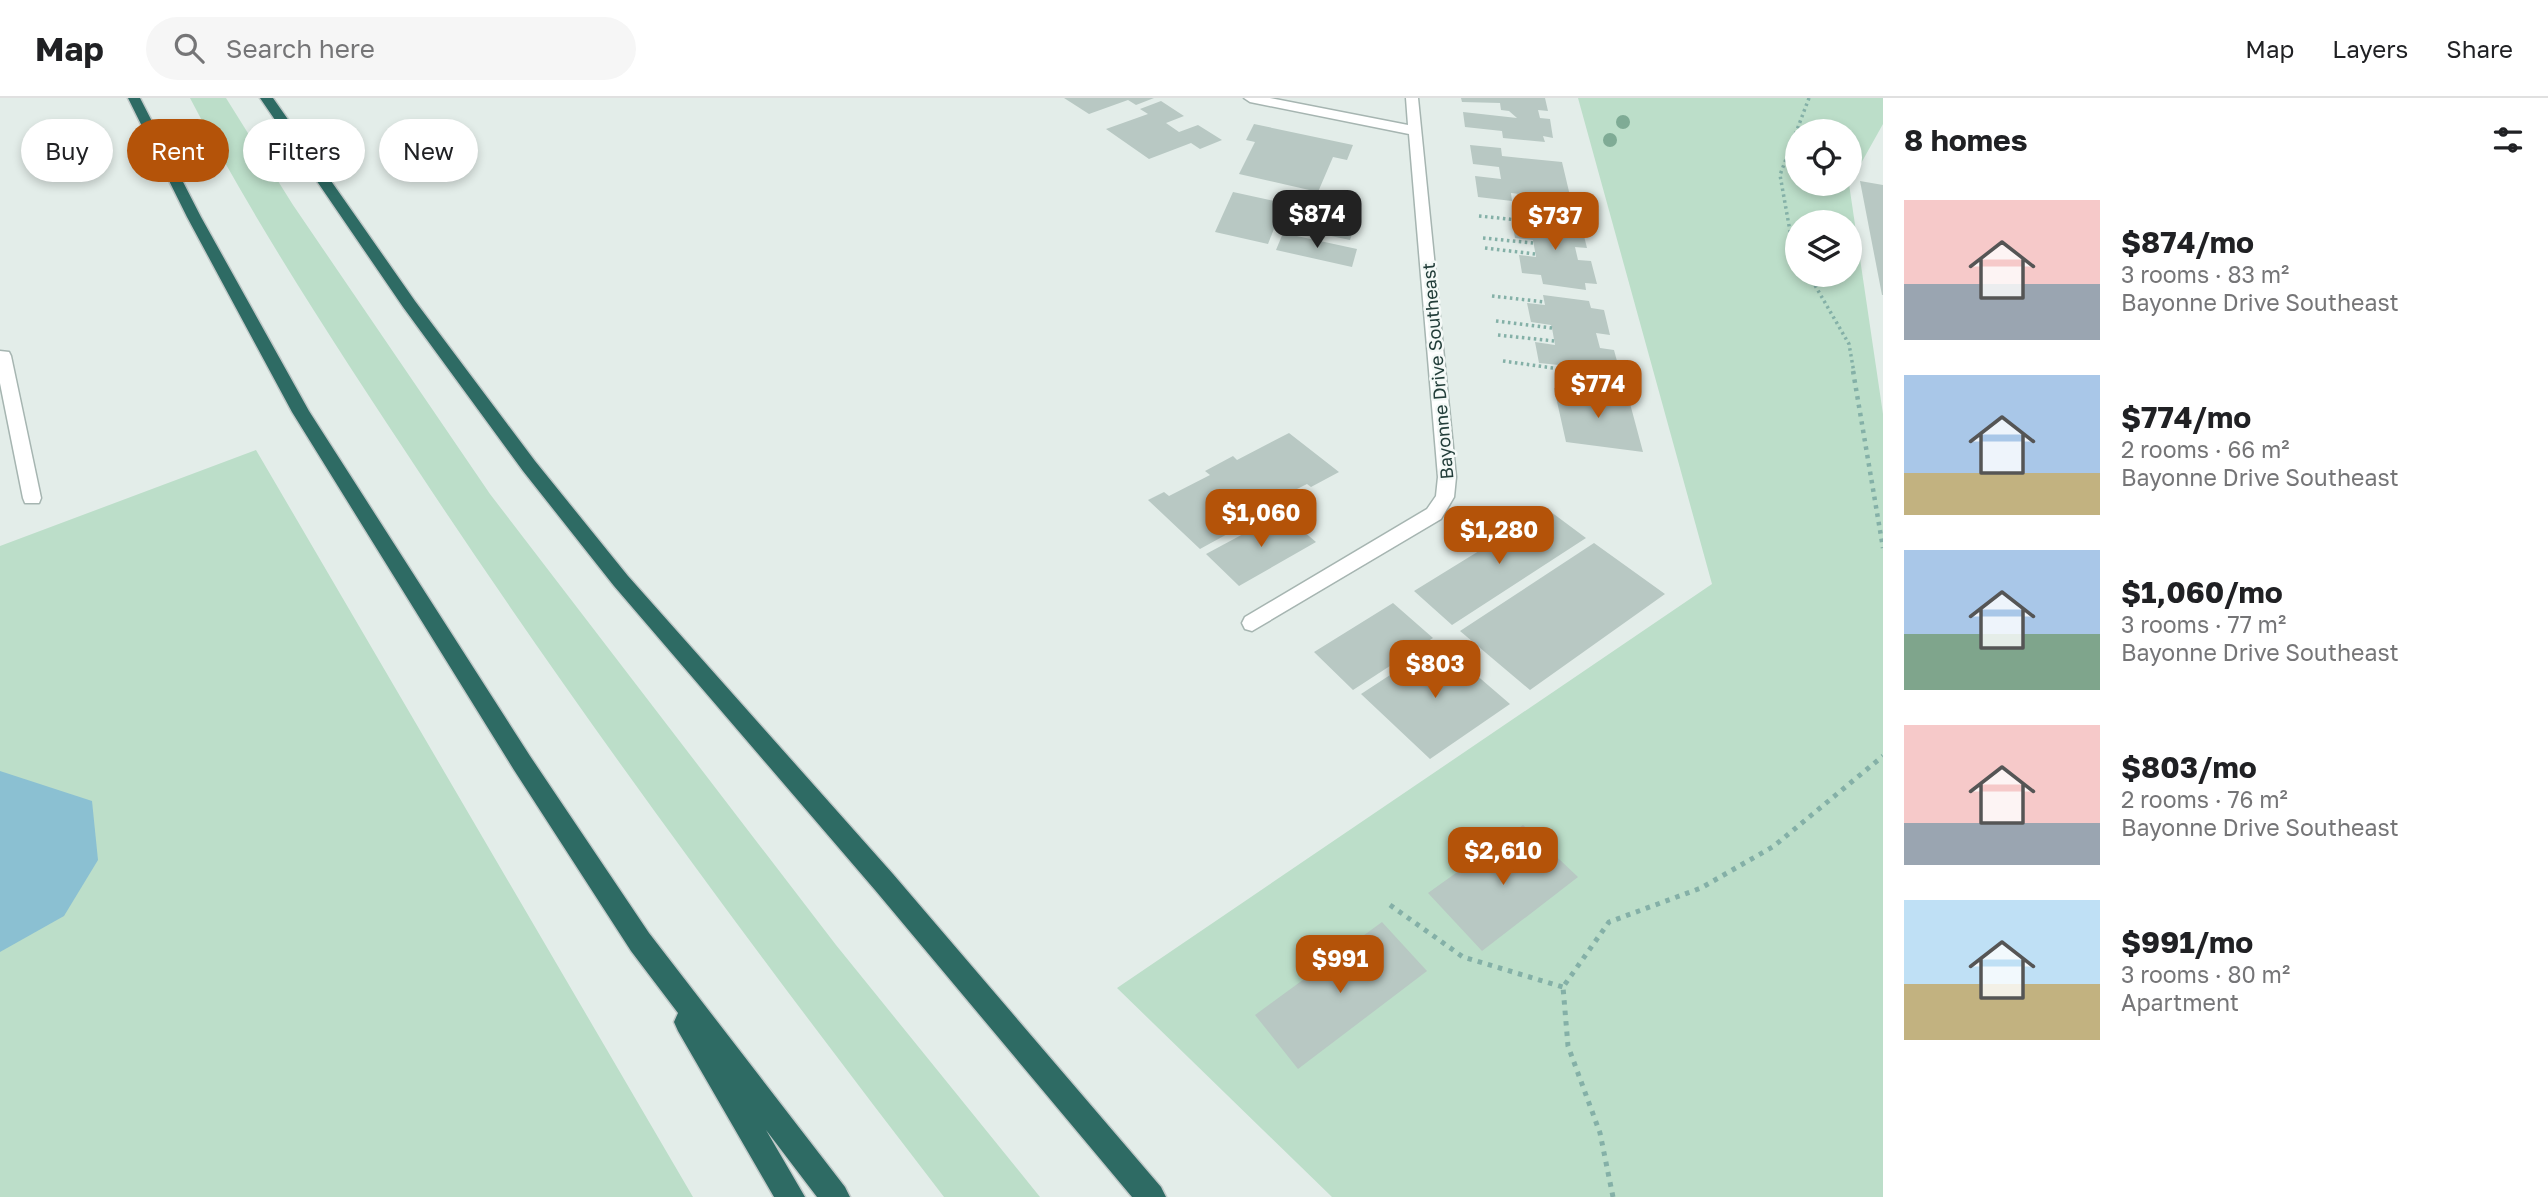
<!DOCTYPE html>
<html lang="en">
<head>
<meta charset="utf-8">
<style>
	:root { --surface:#fff; --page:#f6f6f6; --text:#202124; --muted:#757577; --line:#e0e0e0; --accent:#b45309 }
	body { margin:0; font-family:"Golos Text",sans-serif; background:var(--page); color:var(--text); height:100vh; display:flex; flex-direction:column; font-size:26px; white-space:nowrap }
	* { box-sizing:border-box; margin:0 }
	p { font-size:23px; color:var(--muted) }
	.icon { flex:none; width:38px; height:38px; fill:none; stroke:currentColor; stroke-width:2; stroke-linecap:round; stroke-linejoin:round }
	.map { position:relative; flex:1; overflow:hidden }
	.side { display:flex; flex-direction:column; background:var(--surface); width:665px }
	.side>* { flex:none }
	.top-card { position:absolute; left:21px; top:21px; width:665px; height:63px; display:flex; gap:14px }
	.controls { position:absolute; left:1785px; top:21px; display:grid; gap:14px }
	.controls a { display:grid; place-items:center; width:77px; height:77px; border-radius:50%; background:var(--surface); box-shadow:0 4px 10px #0003; font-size:35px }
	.price { position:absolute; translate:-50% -60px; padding:0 16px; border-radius:14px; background:var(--accent); color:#fff; font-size:23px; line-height:46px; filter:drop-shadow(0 2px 4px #0008) }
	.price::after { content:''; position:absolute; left:50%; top:42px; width:21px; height:16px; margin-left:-10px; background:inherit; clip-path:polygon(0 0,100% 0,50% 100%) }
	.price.on { background:#222; color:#fff }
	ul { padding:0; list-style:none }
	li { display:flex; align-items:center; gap:21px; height:175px; padding:0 21px }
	li span { display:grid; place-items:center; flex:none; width:196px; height:140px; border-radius:0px; color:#555 }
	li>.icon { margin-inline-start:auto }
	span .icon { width:84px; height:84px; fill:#fffc; stroke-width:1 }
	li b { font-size:30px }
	h2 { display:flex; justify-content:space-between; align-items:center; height:84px; padding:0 21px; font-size:30px }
	.tag { padding:0 24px; border-radius:32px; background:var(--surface); box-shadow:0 4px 10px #0003; font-size:24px; line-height:63px }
	.tag.on { background:var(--accent); color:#fff }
	header { display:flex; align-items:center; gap:42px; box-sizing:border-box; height:98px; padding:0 35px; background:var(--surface); border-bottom:2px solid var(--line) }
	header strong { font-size:33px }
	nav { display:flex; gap:38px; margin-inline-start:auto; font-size:24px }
	.search { width:490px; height:63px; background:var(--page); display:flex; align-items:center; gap:18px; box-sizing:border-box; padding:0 24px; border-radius:38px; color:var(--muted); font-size:26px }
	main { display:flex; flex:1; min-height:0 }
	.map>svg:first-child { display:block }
	.green { fill:#bcdec9; fill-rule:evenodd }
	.water { fill:#8bc0d2 }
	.building { fill:#b8c8c3 }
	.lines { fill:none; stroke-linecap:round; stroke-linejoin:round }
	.lane-casing { stroke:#a6b5b1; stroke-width:3 }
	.street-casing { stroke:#a6b5b1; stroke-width:3 }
	.highway-casing { stroke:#c1c9c8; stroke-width:3 }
	.path-far2 { stroke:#84b0a7; stroke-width:3.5; stroke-dasharray:2.5 3.5; stroke-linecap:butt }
	.path-far1 { stroke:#84b0a7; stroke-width:4.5; stroke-dasharray:3.5 5; stroke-linecap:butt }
	.path { stroke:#84b0a7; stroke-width:5; stroke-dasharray:4.5 6; stroke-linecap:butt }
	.lane { fill:#fff; fill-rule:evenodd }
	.street { fill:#fff; fill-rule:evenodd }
	.highway { fill:#2e6b64; fill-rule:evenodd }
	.tree { fill:#7fab95 }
	.labels { text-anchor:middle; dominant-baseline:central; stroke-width:5; stroke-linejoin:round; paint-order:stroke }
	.street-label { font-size:18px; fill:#233e3a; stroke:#f4f9f7 }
</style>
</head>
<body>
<header>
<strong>Map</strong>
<div class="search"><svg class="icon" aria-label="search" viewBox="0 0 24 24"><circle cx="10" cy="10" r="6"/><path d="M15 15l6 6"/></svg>Search here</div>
<nav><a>Map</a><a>Layers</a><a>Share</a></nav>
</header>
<main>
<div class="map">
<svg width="1883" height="1099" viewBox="0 0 1883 1099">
	<rect width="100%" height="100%" fill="#e3ede9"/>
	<!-- green -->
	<path class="green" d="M 190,0 L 226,0 L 293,107 L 490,396 L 836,847 L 1040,1099 L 944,1099 C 763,864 585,625 421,377 C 340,254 258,131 190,0 Z
		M 1578,0 L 1883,0 L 1883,26 L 1850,85 L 1850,33 L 1797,33 L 1797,86 L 1849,86 L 1883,316 L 1883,1099 L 1332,1099 L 1117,890 L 1712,486 ZM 1797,124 L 1850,124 L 1850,177 L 1797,177 Z
		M 256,352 L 693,1099 L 0,1099 L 0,448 Z"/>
	<!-- water -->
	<path class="water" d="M 0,673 L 92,703 L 98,762 L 64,818 L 0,854 Z"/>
	<!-- building -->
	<path class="building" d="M 1064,0 L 1154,0 L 1136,7 L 1128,2 L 1089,16 Z
		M 1461,0 L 1545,0 L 1548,13 L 1538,12 L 1540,20 L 1550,21 L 1553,40 L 1543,38 L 1545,44 L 1503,40 L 1502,33 L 1465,29 L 1463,14 L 1517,20 L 1509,13 L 1501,12 L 1500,5 L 1462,4 Z
		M 1161,3 L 1184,18 L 1166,25 L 1179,34 L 1198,27 L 1222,42 L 1200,51 L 1191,45 L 1149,61 L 1106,31 L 1148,16 L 1140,11 Z
		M 1254,26 L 1353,47 L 1347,62 L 1333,59 L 1318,94 L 1239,76 L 1255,44 L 1246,42 Z
		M 1470,47 L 1501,50 L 1502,58 L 1562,64 L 1571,102 L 1511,95 L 1512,103 L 1478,99 L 1475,78 L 1501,81 L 1499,69 L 1473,66 Z
		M 1860,83 L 1883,87 L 1883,197 L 1882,197 Z
		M 1233,94 L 1284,105 L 1268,146 L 1215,134 Z
		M 1306,110 L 1357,121 L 1350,142 L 1298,131 Z
		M 1526,117 L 1569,122 L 1570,128 L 1582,130 L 1587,150 L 1575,149 L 1578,162 L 1591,163 L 1597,186 L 1585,185 L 1586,192 L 1543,186 L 1541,177 L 1522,175 L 1519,157 L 1536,159 L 1533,142 L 1515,140 L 1512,123 L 1528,125 Z
		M 1283,135 L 1357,151 L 1352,169 L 1276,152 Z
		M 1543,197 L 1589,203 L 1591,210 L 1604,212 L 1610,237 L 1596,235 L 1600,250 L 1614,252 L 1621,278 L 1607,276 L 1610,285 L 1561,278 L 1559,267 L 1539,265 L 1535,244 L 1555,247 L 1552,230 L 1551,227 L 1531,224 L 1527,205 L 1545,207 Z
		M 1554,290 L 1628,298 L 1643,354 L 1566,344 Z
		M 1289,335 L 1339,374 L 1311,389 L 1307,386 L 1295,392 L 1300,396 L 1243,427 L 1239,424 L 1227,430 L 1231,434 L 1200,451 L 1148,402 L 1164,394 L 1169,398 L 1210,377 L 1205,373 L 1233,358 L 1237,362 Z
		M 1547,411 L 1586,440 L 1452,527 L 1414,493 Z
		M 1282,415 L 1316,444 L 1239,488 L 1206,456 Z
		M 1594,445 L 1665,496 L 1530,592 L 1460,533 Z
		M 1393,505 L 1433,540 L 1353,592 L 1314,554 Z
		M 1439,545 L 1510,606 L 1430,661 L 1361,596 Z
		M 1523,727 L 1578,779 L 1482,853 L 1428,795 Z
		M 1382,824 L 1427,873 L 1298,971 L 1255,917 Z"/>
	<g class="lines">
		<!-- lane casing -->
		<g class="lane-casing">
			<path id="lane" d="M 0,253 L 9,254 L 11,258 L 41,400 L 39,405 L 25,405 L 23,400 L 0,285 Z"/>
		</g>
		<!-- street casing -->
		<g class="street-casing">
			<path id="street" d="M 1244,0 L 1270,0 L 1408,27 L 1406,0 L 1418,0 L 1456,379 L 1454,399 L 1441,421 L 1252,533 L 1245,531 L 1242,525 L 1245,519 L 1427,411 L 1436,398 L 1438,379 L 1409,36 L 1250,4 Z"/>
		</g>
		<!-- highway casing -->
		<g class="highway-casing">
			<path id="highway" d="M 128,0 L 140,0 L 201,119 L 309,313 L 530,658 L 649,835 L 845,1089 L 850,1099 L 817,1099 L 766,1032 L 805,1099 L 774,1099 L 678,933 L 674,924 L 678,915 L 631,853 L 514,672 L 292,314 L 187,119 Z
				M 260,0 L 273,0 L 415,203 L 535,363 L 628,478 L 893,776 L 1161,1089 L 1166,1099 L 1132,1099 L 875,792 L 614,488 L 523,373 L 403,209 Z"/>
		</g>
		<!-- path-far2 -->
		<path class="path-far2" d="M 1479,118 L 1527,123
			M 1483,140 L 1533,145
			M 1485,150 L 1535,156
			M 1797,157 L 1793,150 L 1780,77 L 1809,0
			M 1809,177 L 1849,246 L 1854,275
			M 1492,198 L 1545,204
			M 1496,223 L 1552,230
			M 1498,237 L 1554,243
			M 1503,263 L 1560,271"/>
		<!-- path-far1 -->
		<path class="path-far1" d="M 1853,273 L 1883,450"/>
		<!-- path -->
		<path class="path" d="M 1390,807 L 1463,859 L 1563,889
			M 1613,1099 L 1600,1035 L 1568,948 L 1563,889 L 1609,824 L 1701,790 L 1774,748 L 1883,658"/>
		<!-- lane -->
		<use href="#lane" class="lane"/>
		<!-- street -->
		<use href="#street" class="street"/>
		<!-- highway -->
		<use href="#highway" class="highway"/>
	</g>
	<!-- trees -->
	<g class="tree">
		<circle cx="1623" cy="24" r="7"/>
		<circle cx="1610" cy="42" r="7"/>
	</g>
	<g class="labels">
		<!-- street labels -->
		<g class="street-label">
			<text transform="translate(1437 273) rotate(-95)">Bayonne Drive Southeast</text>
		</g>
	</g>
</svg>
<div class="controls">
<a><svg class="icon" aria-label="locate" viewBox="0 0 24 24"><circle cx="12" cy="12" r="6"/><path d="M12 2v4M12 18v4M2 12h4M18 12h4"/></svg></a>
<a><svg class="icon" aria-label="layers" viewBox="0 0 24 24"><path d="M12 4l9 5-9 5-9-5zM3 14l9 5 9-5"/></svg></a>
</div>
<b class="price on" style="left:1317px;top:152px">$874</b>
<b class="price" style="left:1555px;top:154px">$737</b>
<b class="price" style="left:1598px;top:322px">$774</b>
<b class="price" style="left:1261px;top:451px">$1,060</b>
<b class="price" style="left:1499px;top:468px">$1,280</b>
<b class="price" style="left:1435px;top:602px">$803</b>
<b class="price" style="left:1503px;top:789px">$2,610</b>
<b class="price" style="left:1340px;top:897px">$991</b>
<div class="top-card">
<a class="tag">Buy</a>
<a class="tag on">Rent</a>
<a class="tag">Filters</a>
<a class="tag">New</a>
</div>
</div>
<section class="side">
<h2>8 homes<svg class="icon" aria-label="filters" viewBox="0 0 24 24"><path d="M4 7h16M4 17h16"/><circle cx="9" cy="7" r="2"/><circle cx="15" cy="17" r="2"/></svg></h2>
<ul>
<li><span style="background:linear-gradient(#f6c9c9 60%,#9aa5b1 0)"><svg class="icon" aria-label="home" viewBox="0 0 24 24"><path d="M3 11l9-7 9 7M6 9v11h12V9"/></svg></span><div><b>$874/mo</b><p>3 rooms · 83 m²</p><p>Bayonne Drive Southeast</p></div></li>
<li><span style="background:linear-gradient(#a9c7e8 70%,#c2b280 0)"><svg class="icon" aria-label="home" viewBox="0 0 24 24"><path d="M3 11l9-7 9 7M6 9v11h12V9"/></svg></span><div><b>$774/mo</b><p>2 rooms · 66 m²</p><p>Bayonne Drive Southeast</p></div></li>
<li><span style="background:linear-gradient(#a9c7e8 60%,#7fa58c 0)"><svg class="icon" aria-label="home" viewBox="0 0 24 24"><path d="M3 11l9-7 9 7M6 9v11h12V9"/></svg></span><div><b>$1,060/mo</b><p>3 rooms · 77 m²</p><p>Bayonne Drive Southeast</p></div></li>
<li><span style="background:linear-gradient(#f6c9c9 70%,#9aa5b1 0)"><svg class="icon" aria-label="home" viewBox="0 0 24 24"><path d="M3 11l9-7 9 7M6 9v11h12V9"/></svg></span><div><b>$803/mo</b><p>2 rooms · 76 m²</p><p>Bayonne Drive Southeast</p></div></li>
<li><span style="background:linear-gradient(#bfe0f5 60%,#c2b280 0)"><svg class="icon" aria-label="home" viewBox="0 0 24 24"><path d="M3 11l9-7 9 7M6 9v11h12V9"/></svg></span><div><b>$991/mo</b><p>3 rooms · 80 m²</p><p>Apartment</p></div></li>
</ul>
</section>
</main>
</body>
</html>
